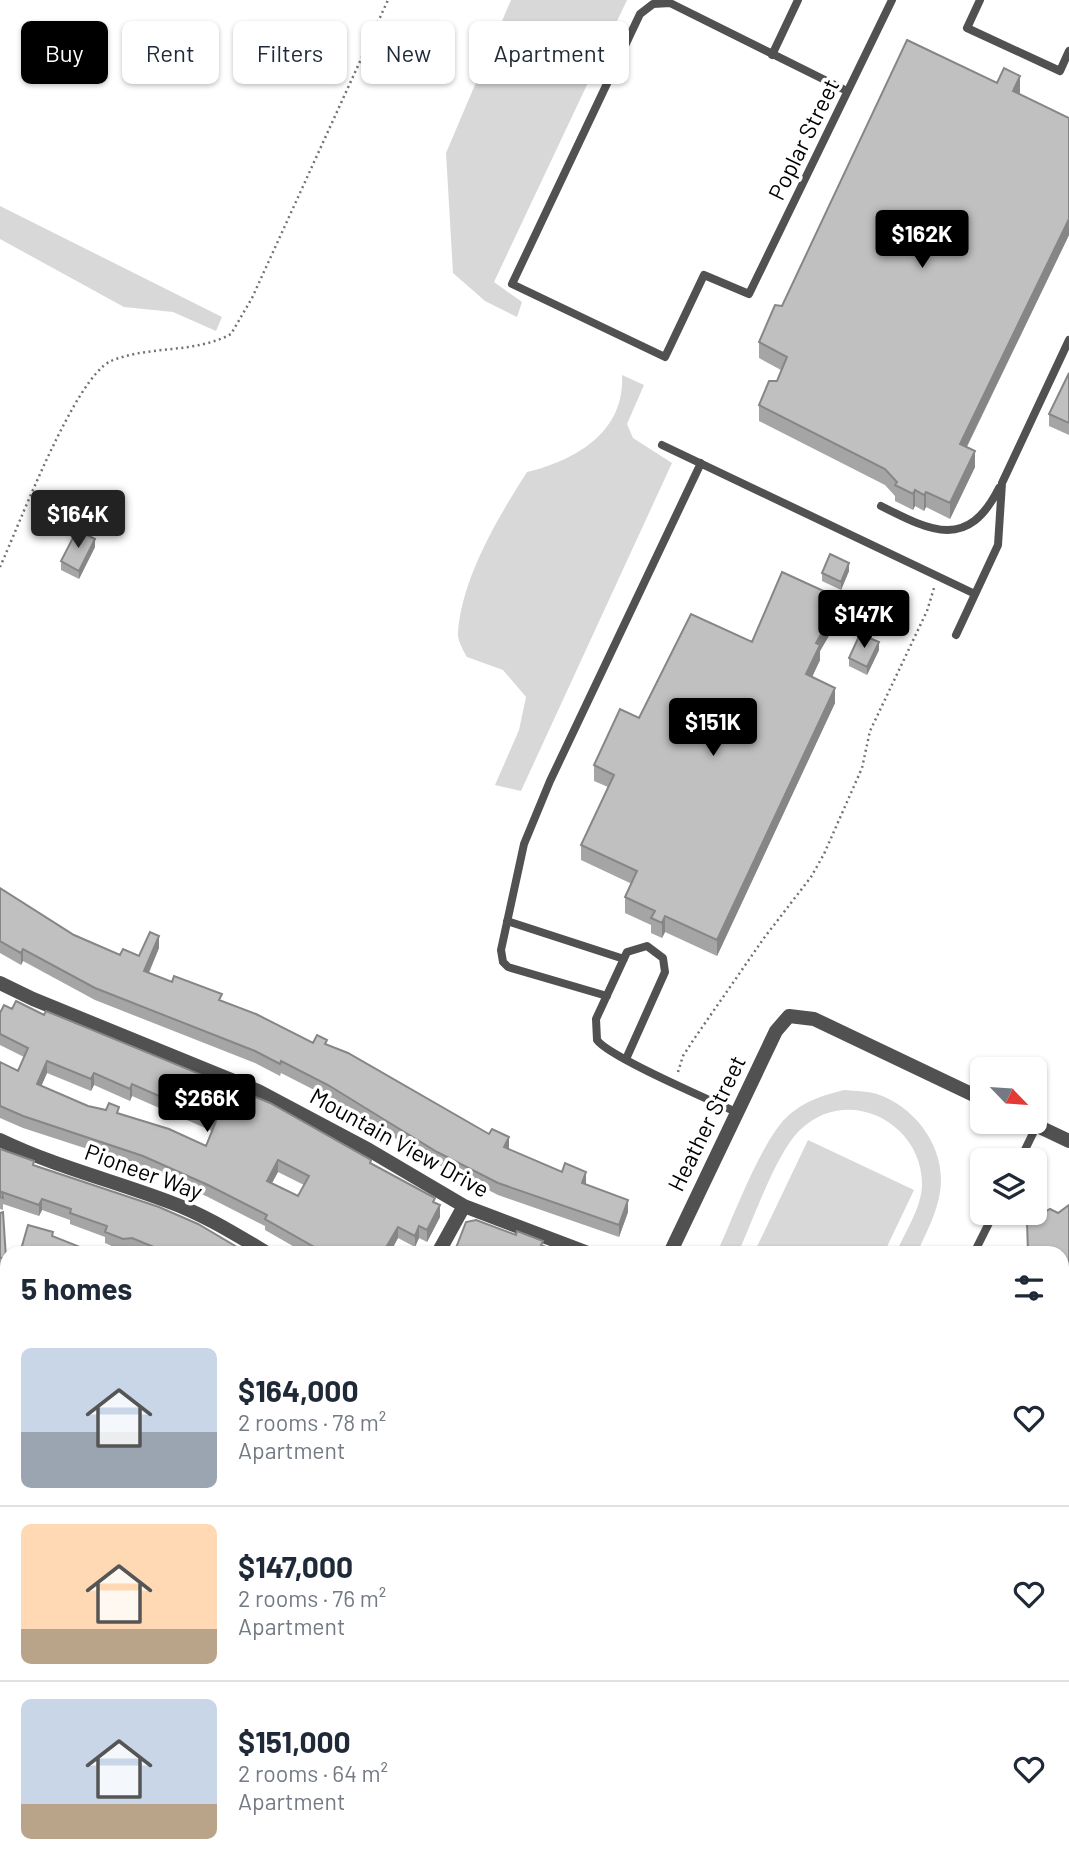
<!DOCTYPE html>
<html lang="en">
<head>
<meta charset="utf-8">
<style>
	:root { --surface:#fff; --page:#f6f6f7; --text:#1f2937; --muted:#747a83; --line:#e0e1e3; --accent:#000 }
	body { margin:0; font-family:Barlow,sans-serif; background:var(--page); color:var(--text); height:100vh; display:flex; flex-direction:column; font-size:26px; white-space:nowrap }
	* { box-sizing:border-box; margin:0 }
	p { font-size:23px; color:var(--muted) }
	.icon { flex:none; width:38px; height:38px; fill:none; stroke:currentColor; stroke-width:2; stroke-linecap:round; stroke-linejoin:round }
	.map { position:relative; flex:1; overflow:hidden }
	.panel { position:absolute; left:0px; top:1246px; width:1069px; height:625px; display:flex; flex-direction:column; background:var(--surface); border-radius:21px 21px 0 0; box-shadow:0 2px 5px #0004 }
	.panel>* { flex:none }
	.guide { position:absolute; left:21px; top:21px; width:700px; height:63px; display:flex; gap:14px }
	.needle { width:46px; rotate:115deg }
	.controls { position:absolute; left:970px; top:1057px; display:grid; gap:14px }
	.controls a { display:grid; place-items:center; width:77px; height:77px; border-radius:10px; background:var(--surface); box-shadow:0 2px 5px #0004; font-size:35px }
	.price { position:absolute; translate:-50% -60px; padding:0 16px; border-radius:7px; background:var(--accent); color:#fff; font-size:23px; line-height:46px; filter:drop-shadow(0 2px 4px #0008) }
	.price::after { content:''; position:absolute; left:50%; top:42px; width:21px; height:16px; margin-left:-10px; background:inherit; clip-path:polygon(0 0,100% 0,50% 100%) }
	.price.active { background:#222; color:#fff }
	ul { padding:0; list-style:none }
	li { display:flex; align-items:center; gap:21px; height:175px; padding:0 21px }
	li+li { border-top:2px solid var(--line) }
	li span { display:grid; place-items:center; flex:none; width:196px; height:140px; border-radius:10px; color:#555 }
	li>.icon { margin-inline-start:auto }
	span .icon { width:84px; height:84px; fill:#fffc; stroke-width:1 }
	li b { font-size:30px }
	h2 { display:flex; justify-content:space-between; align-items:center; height:84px; padding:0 21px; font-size:30px }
	.chip { padding:0 24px; border-radius:10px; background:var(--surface); box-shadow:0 2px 5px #0004; font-size:24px; line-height:63px }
	.chip.active { background:var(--accent); color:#fff }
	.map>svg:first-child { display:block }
	.grass { fill:#d8d8d8 }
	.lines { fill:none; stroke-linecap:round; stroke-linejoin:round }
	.path { stroke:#737373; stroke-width:2.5; stroke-dasharray:2 3.5; stroke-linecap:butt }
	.lane { stroke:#515151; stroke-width:8 }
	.street { stroke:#515151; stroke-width:14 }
	.wall { fill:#a5a5a5; fill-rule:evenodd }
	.shaded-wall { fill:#868686 }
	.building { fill:#c0c0c0; stroke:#868686; stroke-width:2; fill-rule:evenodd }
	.labels { text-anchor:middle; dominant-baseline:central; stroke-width:7; stroke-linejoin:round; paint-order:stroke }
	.street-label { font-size:23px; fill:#000; stroke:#fff }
</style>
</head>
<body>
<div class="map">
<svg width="1069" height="1870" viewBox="0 0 1069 1870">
	<rect width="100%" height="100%" fill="#fff"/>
	<!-- grass -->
	<path class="grass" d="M 511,0 L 627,0 L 494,282 L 522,302 L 517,317 L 485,301 L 453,273 L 446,153 Z
		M 0,206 L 222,317 L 216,331 L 173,312 L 124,307 L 0,239 Z
		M 622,375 L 644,385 L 627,424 L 633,438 L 672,463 L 521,791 L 495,785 L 519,730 L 526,697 L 503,670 L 467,657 C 463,650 457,640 458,632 C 462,577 499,516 527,472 C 576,460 625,432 622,375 Z
		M 844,1090 C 855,1091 867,1091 877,1094 C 916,1107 947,1149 940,1192 C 937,1213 926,1233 917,1253 L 896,1253 C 905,1232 922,1207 922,1184 C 922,1122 847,1084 800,1130 C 776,1153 753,1221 738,1253 L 717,1253 C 733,1218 763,1136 790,1114 C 807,1100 824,1095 844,1090 Z
		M 808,1140 L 914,1190 L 884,1253 L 754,1253 Z
		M 1062,1834 L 1069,1834 L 1069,1870 L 970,1870 L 977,1864 L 1062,1864 Z
		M 711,1864 L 928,1864 L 936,1867 L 935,1870 L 708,1870 Z"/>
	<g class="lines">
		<!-- path -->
		<path class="path" d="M 0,567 C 19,525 75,377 111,361 C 149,345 195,354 231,334 L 252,298 L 388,0
			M 678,1072 L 683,1056 L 694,1039 L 764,938 L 811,877 L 824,854 L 862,768 L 870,731 L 927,611 L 934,588
			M 541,1864 L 554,1870
			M 627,1864 L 641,1870
			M 661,1870 L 664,1864"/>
		<!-- lane -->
		<path class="lane" d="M 980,0 L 967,28 L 1060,71 L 1069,51
			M 772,55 L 798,0
			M 847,91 L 670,3 L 653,4 L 640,14 L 512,284 L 665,357 L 704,275 L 749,294 L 892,0
			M 662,445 L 975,594
			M 881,506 C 932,532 968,550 999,488
			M 956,635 L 998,545 L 1002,483 L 1069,340
			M 507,921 L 624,959
			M 607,996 L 508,967 L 503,962 L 501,950 L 524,844 L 550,781 L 701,463
			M 626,1059 L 665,972 L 663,958 L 647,946 L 627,952 L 596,1019 L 597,1040 C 609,1057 710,1100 736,1112
			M 1020,1160 L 1037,1125
			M 974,1253 L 994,1213
			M 1062,1578 L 1069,1581"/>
		<!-- street -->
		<path class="street" d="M 0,983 L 33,999 L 258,1091 L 369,1150 L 464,1206 L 588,1253
			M 1029,1122 L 1069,1141
			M 0,1140 C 54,1166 111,1180 167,1201 C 203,1214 235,1234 267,1253
			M 438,1253 L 464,1206
			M 670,1253 L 776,1031 L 789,1016 L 814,1019 L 982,1099
			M 0,1294 L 7,1296
			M 0,1528 L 7,1530
			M 0,1731 L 7,1730
			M 258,1864 L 264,1870
			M 372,1870 L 375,1864"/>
	</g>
	<!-- wall -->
	<path class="wall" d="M 997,83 L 1020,92 L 1019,94 L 1069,118 L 1069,235 L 967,447 L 975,467 L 950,519 L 926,507 L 924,511 L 915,506 L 913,510 L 895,501 L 895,496 L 885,485 L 759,421 L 759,405 L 777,381 L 781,370 L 759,358 L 759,342 L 782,306 Z
		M 1069,373 L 1069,435 L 1049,426 L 1049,414 Z
		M 95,547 L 79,579 L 61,570 L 61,561 Z
		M 849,571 L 841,590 L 822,581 L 822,573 Z
		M 841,615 L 820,651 L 820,660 L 812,677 L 835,703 L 717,956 L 665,932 L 662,938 L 651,933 L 651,925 L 625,913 L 625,897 L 632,884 L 581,860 L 581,845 L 608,787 L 594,781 L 594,765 L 639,718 L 752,642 Z
		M 879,650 L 867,675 L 849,666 L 849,658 Z
		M 0,888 L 74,935 L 120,955 L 139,956 L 159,948 L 149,973 L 222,1001 L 313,1043 L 327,1045 L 508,1149 L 586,1184 L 628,1212 L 619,1237 L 498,1195 L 437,1164 L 328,1097 L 281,1073 L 280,1076 L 255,1063 L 95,1000 L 23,961 L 21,965 L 0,953 Z
		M 12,1009 L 44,1015 L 371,1163 L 435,1203 L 440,1217 L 427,1242 L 419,1238 L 415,1247 L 398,1238 L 390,1252 L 393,1253 L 305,1253 L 265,1230 L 265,1226 L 208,1197 L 143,1167 L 23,1128 L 0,1118 L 0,1062 L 18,1071 L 24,1057 L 0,1045 L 0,1013 ZM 47,1073 L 91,1091 L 94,1085 L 130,1101 L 132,1096 L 212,1131 L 206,1146 L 119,1114 L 88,1106 L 41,1086 ZM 278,1172 L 304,1185 L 298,1196 L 272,1183 Z
		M 0,1149 L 34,1166 L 247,1253 L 141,1253 L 132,1249 L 123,1251 L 105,1243 L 105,1237 L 70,1224 L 70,1220 L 42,1210 L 39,1216 L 3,1204 L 3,1210 L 0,1209 Z
		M 1069,1205 L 1069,1539 L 1062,1535 L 1062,1479 L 1065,1474 L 1062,1452 L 1062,1253 L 1058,1213 Z
		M 0,1213 L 6,1258 L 6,1270 L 0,1270 Z
		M 543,1246 L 560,1253 L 456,1253 L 456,1248 Z
		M 0,1300 L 7,1302 L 7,1354 L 1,1352 L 0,1350 Z
		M 0,1371 L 7,1371 L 7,1409 L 0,1410 Z
		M 7,1467 L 7,1510 L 0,1507 L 0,1478 Z
		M 0,1535 L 7,1538 L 7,1592 L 0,1589 Z
		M 7,1827 L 7,1863 L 0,1860 L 0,1832 Z
		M 10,1864 L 114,1864 L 114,1870 L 56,1870 L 50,1867 L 48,1870 L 24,1870 Z
		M 163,1864 L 204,1864 L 202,1870 L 176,1870 Z
		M 318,1864 L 331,1864 L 329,1869 Z"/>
	<!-- shaded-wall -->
	<path class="shaded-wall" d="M 1020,76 L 1020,92 L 1013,107 L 1013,91 Z
		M 1069,219 L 1069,235 L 960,460 L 960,444 Z
		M 975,451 L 975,467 L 950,519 L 950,503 Z
		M 915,490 L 915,506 L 913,510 L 913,494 Z
		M 926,492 L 926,507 L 924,511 L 924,495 Z
		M 95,539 L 95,547 L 79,579 L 79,571 Z
		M 849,563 L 849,571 L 841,590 L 841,582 Z
		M 841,599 L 841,615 L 820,651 L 820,660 L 806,690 L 806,674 L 816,643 Z
		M 879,642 L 879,650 L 867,675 L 867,667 Z
		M 835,688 L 835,703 L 717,956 L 717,940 Z
		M 665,916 L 665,932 L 662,938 L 662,923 Z
		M 159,936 L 159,948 L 144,983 L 144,971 Z
		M 23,949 L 23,961 L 21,965 L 21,953 Z
		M 47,1061 L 47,1073 L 37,1096 L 37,1084 Z
		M 94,1073 L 94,1085 L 91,1091 L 91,1079 Z
		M 132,1084 L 132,1096 L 130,1101 L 130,1089 Z
		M 509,1137 L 509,1149 L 504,1147 Z
		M 278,1160 L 278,1172 L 267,1192 L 267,1181 Z
		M 586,1172 L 586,1184 L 582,1195 L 582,1183 Z
		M 42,1199 L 42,1210 L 39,1216 L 39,1205 Z
		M 628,1200 L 628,1212 L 619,1237 L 619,1225 Z
		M 440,1205 L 440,1217 L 427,1242 L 427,1230 Z
		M 419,1226 L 419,1238 L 415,1247 L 415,1236 Z
		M 398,1227 L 398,1238 L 390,1253 L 385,1249 Z
		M 7,1792 L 7,1800 L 1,1801 L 1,1793 Z
		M 48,1864 L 50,1864 L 48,1870 L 45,1870 Z
		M 201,1864 L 204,1864 L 202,1870 L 198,1870 Z
		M 433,1864 L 438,1864 L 435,1870 L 430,1870 Z"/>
	<!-- building -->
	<path class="building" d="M 907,40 L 997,83 L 1004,68 L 1020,76 L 1013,91 L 1069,118 L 1069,219 L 960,444 L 975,451 L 950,503 L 926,492 L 924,495 L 915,490 L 913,494 L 895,485 L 897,482 L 885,469 L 759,405 L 769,381 L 777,381 L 787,357 L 759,342 L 775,305 L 782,306 Z
		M 1069,373 L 1069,423 L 1049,414 Z
		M 77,530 L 95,539 L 79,571 L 61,561 Z
		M 830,554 L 849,563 L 841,582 L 822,573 Z
		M 782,572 L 841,599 L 816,643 L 820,645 L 806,674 L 835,688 L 717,940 L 665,916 L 662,923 L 651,918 L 655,911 L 625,897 L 637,871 L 581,845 L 614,775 L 594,765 L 620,709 L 639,718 L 691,614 L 752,642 Z
		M 860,634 L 879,642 L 867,667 L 849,658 Z
		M 0,888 L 74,935 L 120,955 L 123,949 L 139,956 L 150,932 L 159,936 L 144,971 L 172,982 L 174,976 L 222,994 L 219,1000 L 256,1014 L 313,1043 L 317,1035 L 327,1040 L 325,1044 L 348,1053 L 489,1134 L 492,1129 L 509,1137 L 504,1147 L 562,1172 L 565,1163 L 586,1172 L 582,1183 L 628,1200 L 619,1225 L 498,1183 L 437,1152 L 328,1085 L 281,1061 L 280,1064 L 255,1051 L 95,988 L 23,949 L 21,953 L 0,941 Z
		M 16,1001 L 44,1015 L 46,1011 L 270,1103 L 371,1160 L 370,1163 L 435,1198 L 433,1202 L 440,1205 L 427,1230 L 419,1226 L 415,1236 L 398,1227 L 385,1249 L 393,1253 L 325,1253 L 265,1219 L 267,1215 L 208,1185 L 143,1156 L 23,1116 L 0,1106 L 0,1062 L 18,1071 L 28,1048 L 0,1034 L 0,1013 L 4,1005 L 12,1009 ZM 47,1061 L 91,1079 L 94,1073 L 130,1089 L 132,1084 L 216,1121 L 206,1146 L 169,1129 L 117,1113 L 119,1107 L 109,1103 L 106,1110 L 88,1106 L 37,1084 ZM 278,1160 L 309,1176 L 298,1196 L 267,1181 Z
		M 0,1149 L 34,1161 L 33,1165 L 159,1207 L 198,1224 L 247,1253 L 172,1253 L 163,1248 L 161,1250 L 132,1238 L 123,1239 L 105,1232 L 107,1226 L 70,1213 L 71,1209 L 42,1199 L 39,1205 L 2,1192 L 3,1198 L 0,1197 Z
		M 1069,1205 L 1069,1527 L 1062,1523 L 1062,1479 L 1066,1472 L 1062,1440 L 1062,1253 L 1028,1253 L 1027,1222 L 1050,1209 L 1058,1213 Z
		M 3,1212 L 6,1258 L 0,1258 L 0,1213 Z
		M 476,1220 L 516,1235 L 517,1231 L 543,1241 L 541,1245 L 560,1253 L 469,1253 L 456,1248 L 466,1222 Z
		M 28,1225 L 53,1232 L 52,1236 L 80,1247 L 78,1253 L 20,1253 Z
		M 0,1300 L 7,1302 L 7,1342 L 1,1340 L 2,1338 L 0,1338 Z
		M 0,1371 L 7,1371 L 7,1401 L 0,1402 Z
		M 4,1466 L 7,1467 L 7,1498 L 0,1495 L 0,1478 Z
		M 0,1535 L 7,1538 L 7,1581 L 0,1577 Z
		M 7,1762 L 7,1792 L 1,1793 L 0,1764 Z
		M 3,1825 L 7,1827 L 7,1854 L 0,1851 L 0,1832 Z
		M 28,1864 L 48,1864 L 45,1870 Z
		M 60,1864 L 113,1864 L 110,1870 L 74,1870 Z
		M 179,1864 L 201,1864 L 198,1870 L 192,1870 Z
		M 417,1864 L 433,1864 L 430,1870 L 414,1870 Z"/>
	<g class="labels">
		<!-- street labels -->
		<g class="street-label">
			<text transform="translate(803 139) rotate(-64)">Poplar Street</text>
			<text transform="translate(706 1123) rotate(-64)">Heather Street</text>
			<text transform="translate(400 1142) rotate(29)">Mountain View Drive</text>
			<text transform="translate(144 1171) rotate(20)">Pioneer Way</text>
		</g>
	</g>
</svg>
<div class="controls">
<a><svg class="needle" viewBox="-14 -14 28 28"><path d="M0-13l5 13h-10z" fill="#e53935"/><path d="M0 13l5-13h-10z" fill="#747a83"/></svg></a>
<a><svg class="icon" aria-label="layers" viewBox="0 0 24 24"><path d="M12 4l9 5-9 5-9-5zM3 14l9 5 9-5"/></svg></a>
</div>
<b class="price" style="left:922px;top:270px">$162K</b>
<b class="price active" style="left:78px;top:550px">$164K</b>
<b class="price" style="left:864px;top:650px">$147K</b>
<b class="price" style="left:713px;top:758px">$151K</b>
<b class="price" style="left:207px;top:1134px">$266K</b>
<div class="guide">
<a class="chip active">Buy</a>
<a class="chip">Rent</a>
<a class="chip">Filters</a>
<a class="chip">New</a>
<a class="chip">Apartment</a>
</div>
<section class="panel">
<h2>5 homes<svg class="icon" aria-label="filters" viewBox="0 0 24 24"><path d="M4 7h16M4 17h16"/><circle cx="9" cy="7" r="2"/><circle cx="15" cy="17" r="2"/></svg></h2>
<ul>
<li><span style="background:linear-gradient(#c9d6e8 60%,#9aa5b1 0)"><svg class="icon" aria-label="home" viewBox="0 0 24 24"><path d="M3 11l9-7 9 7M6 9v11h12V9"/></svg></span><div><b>$164,000</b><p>2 rooms · 78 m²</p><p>Apartment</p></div><svg class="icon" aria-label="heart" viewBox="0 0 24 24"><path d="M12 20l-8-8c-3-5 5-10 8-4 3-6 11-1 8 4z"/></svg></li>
<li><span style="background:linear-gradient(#ffd9b3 75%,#b9a48a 0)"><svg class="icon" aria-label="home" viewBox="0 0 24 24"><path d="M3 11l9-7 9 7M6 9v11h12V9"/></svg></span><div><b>$147,000</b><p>2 rooms · 76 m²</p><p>Apartment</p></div><svg class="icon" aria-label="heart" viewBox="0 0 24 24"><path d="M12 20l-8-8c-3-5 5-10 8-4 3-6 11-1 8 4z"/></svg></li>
<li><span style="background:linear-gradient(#c9d6e8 75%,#b9a48a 0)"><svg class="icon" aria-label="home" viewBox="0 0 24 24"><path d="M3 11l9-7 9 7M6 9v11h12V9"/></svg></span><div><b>$151,000</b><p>2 rooms · 64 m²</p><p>Apartment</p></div><svg class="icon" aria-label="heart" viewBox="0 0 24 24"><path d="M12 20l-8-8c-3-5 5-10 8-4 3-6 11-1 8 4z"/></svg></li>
</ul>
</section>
</div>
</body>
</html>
